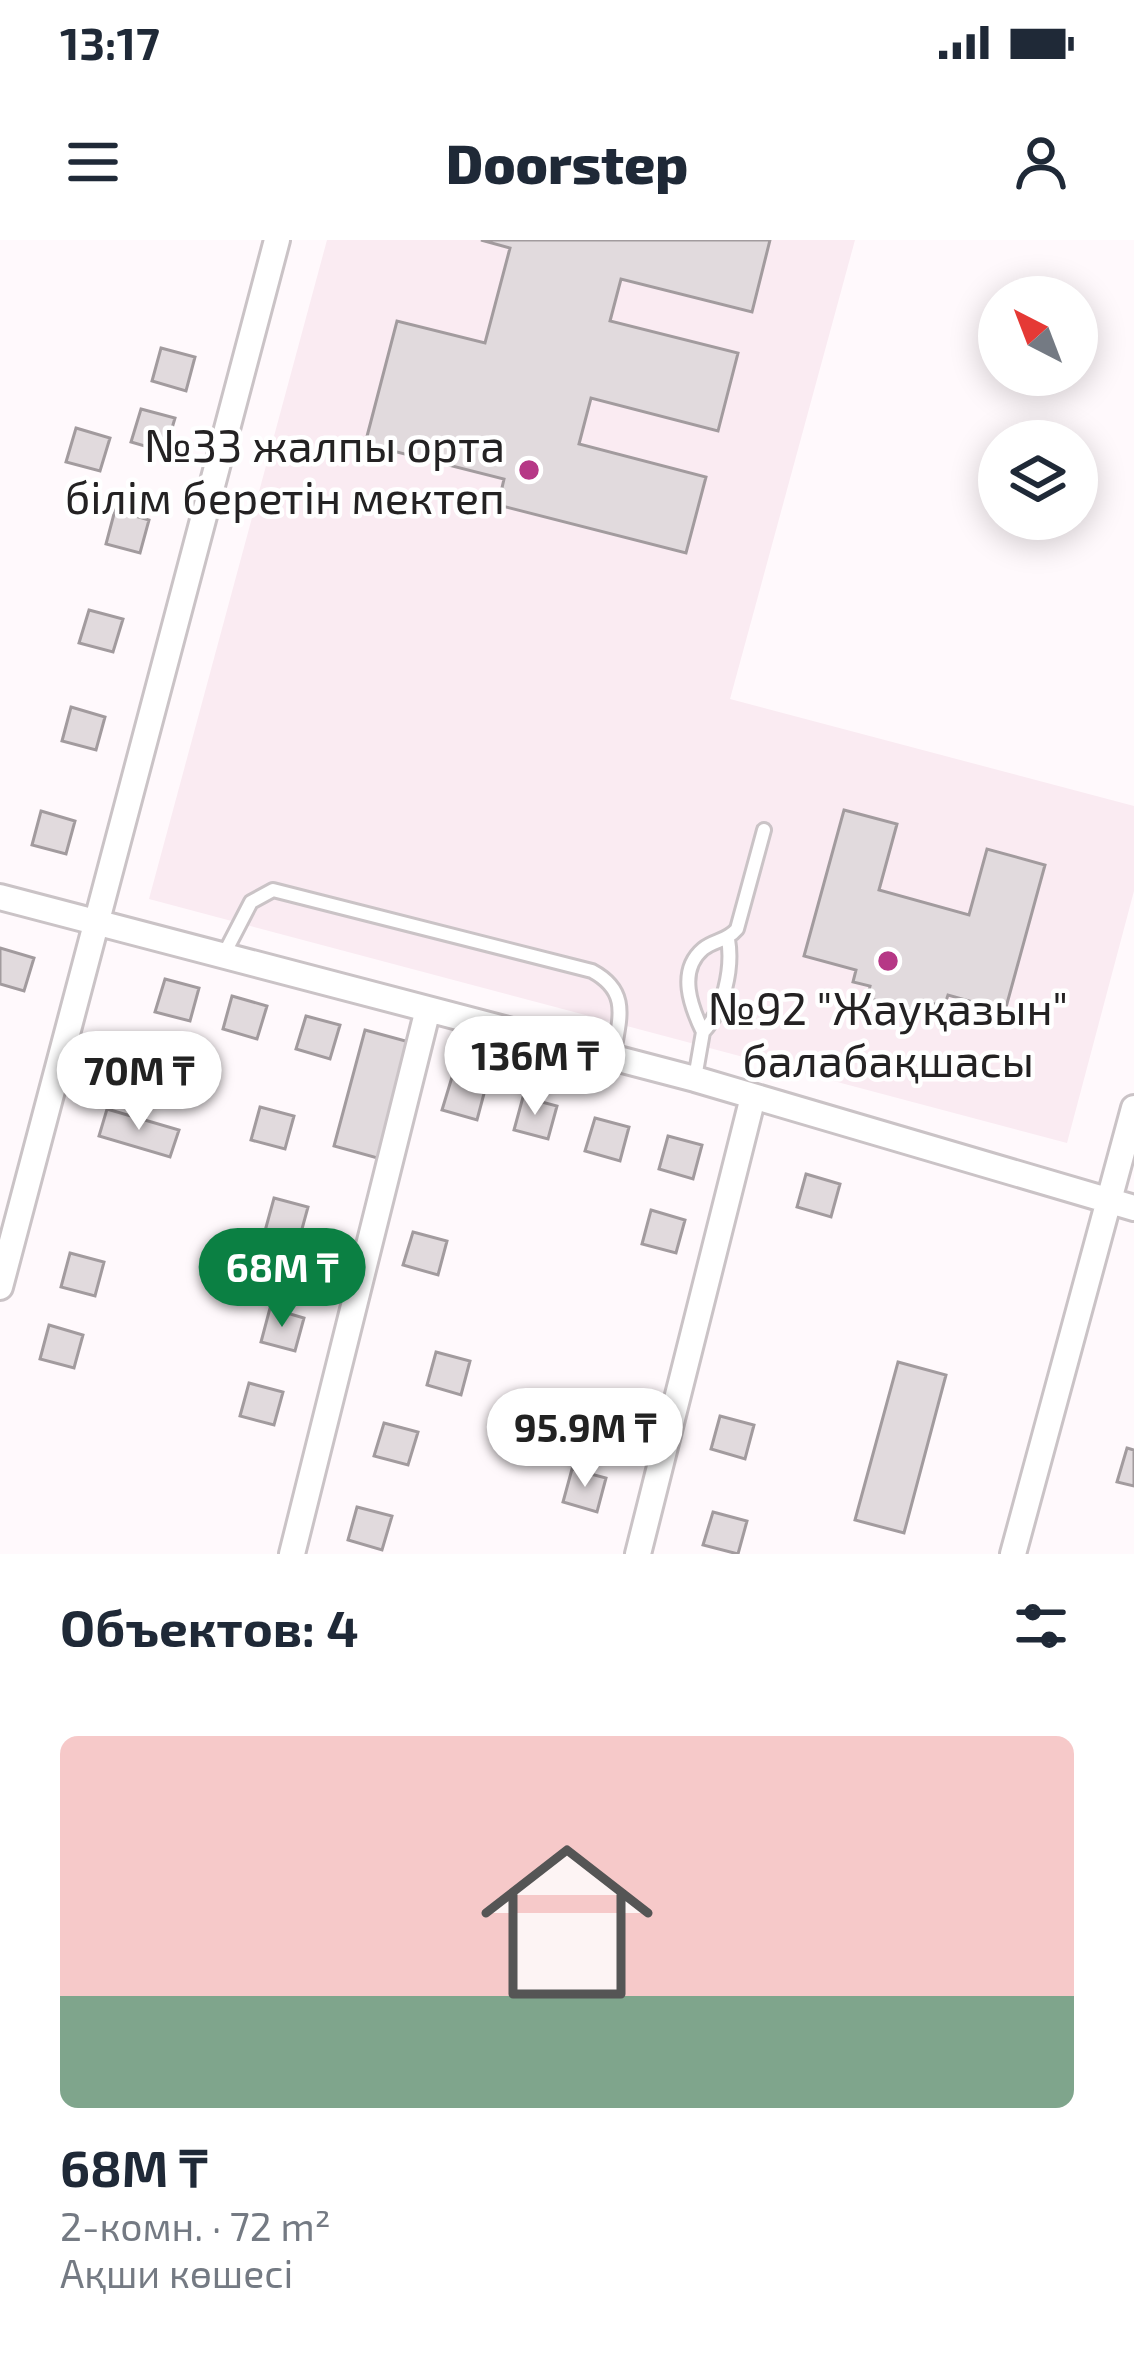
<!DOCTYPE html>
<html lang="ru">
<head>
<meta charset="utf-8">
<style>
	:root { --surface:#fff; --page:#f6f6f7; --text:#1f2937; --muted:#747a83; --line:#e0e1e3; --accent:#0b8043 }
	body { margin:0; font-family:"Exo 2",sans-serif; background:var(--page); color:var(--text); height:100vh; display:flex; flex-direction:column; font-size:45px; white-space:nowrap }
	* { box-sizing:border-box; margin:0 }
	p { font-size:39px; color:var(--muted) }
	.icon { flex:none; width:66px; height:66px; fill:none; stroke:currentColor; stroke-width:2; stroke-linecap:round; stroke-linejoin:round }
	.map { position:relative; height:1314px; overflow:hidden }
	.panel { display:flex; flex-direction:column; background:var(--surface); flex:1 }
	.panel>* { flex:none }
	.needle { width:78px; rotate:318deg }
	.buttons { position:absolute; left:978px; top:36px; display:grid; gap:24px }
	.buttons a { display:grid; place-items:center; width:120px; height:120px; border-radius:50%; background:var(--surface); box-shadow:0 6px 30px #0003; font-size:60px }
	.price { position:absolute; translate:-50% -102px; padding:0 27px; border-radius:42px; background:#fff; color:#222; font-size:39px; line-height:78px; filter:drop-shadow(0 3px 6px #0008) }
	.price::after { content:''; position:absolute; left:50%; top:72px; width:36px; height:27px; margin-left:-18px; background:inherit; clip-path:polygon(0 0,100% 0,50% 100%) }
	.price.on { background:var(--accent); color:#fff }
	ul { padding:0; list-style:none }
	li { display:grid; align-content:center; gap:24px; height:636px; padding:0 60px }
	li+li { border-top:3px solid var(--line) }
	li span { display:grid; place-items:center; height:372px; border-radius:18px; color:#555 }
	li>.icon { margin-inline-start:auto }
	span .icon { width:216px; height:216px; fill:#fffc; stroke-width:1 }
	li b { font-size:51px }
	h2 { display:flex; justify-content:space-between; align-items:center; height:144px; padding:0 60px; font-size:51px }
	.status { display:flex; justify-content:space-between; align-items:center; height:84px; padding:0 60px; background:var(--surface); direction:ltr }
	.status svg { height:33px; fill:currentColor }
	header { display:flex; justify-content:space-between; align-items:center; height:156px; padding:0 60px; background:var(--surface); font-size:54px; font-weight:800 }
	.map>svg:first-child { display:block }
	.built { fill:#faebf2 }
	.building { fill:#e1dadd; stroke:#a29b9e; stroke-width:3 }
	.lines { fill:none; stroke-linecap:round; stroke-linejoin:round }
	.service-casing { stroke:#cac3c6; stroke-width:18 }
	.minor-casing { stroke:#cac3c6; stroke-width:30 }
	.service { stroke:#fff; stroke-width:12 }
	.minor { stroke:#fff; stroke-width:24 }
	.poi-dot { fill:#b63886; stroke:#fff; stroke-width:4.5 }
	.labels { text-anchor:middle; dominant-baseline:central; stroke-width:9; stroke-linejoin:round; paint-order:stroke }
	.poi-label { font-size:45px; fill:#242223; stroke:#fff; text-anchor:end }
</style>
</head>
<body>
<div class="status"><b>13:17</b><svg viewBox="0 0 49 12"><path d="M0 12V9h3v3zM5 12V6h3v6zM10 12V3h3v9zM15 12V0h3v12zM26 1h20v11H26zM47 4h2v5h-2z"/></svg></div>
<header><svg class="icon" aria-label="menu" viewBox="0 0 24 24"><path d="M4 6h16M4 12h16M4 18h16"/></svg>Doorstep<svg class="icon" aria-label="person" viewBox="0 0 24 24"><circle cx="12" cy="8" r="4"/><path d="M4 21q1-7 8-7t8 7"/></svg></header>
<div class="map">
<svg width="1134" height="1314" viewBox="0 0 1134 1314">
	<rect width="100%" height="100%" fill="#fff9fc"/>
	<!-- built -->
	<path class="built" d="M 327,0 L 855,0 L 730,459 L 1134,566 L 1134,651 L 1067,903 L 149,659 Z"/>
	<!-- building -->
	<path class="building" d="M 481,0 L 770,0 L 752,72 L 621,39 L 610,81 L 738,113 L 718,191 L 591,158 L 579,204 L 706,237 L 686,313 L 498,265 L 504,239 L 365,204 L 397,81 L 485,103 L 510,8 Z
		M 161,108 L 195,117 L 186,151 L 152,141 Z
		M 141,169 L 175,178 L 165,212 L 131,202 Z
		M 76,188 L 110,198 L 100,231 L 66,222 Z
		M 115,270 L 149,280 L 140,313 L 106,304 Z
		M 89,370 L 123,379 L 113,412 L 79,403 Z
		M 71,467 L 105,477 L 96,510 L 62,501 Z
		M 844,570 L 897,584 L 879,650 L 969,675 L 987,609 L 1045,625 L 1005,771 L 948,755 L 944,767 L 928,762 L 925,774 L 867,758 L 870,746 L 853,742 L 856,730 L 804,716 Z
		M 41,571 L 75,581 L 66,614 L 32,605 Z
		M 0,708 L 34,718 L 24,751 L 0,744 Z
		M 165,739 L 199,748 L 190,781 L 155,772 Z
		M 232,756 L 267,766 L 257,799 L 223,789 Z
		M 306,776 L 340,785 L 330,819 L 296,809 Z
		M 365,790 L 413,803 L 381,919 L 334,906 Z
		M 452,837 L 486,846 L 477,880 L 442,870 Z
		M 523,857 L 557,866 L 548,899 L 514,890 Z
		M 260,867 L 294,876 L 285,909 L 251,900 Z
		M 107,869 L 179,890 L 170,917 L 99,896 Z
		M 595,878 L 629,887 L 620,921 L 585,911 Z
		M 668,896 L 702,905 L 693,939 L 659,929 Z
		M 806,934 L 840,944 L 831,977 L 797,967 Z
		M 274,958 L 308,967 L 299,1000 L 265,991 Z
		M 651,970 L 685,980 L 676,1013 L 642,1004 Z
		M 413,992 L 447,1001 L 438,1035 L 403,1025 Z
		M 70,1013 L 104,1022 L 95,1056 L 61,1047 Z
		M 270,1068 L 304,1078 L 295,1111 L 261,1102 Z
		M 49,1085 L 83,1095 L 74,1128 L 40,1119 Z
		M 436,1112 L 470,1121 L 461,1155 L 427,1145 Z
		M 898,1122 L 946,1135 L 904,1293 L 855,1280 Z
		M 249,1143 L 283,1152 L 274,1185 L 240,1176 Z
		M 592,1152 L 626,1161 L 617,1195 L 583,1185 Z
		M 720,1176 L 754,1185 L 745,1219 L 711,1209 Z
		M 384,1183 L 418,1192 L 408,1225 L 374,1216 Z
		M 1127,1208 L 1134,1210 L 1134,1246 L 1117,1242 Z
		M 572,1229 L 606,1238 L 597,1272 L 563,1262 Z
		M 357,1267 L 392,1276 L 382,1310 L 348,1300 Z
		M 713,1272 L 747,1281 L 738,1314 L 703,1305 Z"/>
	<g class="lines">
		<!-- service casing -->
		<g class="service-casing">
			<path id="service" d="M 728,699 C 733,728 724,770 703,792 C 691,767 677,731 703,709 C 714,700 727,701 737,689 L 764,590
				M 222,718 L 251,662 L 273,650 L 592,731 C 631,752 619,779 613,818
				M 695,838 L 703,792"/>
		</g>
		<!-- minor casing -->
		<g class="minor-casing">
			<path id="minor" d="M 0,657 L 695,839 L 1134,968
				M 0,1047 L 277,0
				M 292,1314 L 427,773
				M 638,1314 L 753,857
				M 1013,1314 L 1134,868"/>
		</g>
		<!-- service -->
		<use href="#service" class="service"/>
		<!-- minor -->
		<use href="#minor" class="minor"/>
	</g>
	<!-- markers -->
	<g class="poi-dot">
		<circle cx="529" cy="230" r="12"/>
		<circle cx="888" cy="721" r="12"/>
	</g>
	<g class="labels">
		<!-- poi labels -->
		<g class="poi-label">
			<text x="505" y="204">№33 жалпы орта<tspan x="505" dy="52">білім беретін мектеп</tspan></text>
			<text x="888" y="767" text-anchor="middle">№92 "Жауқазын"<tspan x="888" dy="52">балабақшасы</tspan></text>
		</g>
	</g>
</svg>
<div class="buttons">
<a><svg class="needle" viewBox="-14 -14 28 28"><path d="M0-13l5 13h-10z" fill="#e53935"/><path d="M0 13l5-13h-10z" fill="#747a83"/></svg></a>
<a><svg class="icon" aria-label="layers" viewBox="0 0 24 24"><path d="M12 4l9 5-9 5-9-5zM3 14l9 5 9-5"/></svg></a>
</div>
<b class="price" style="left:535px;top:878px">136M ₸</b>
<b class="price" style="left:139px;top:893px">70M ₸</b>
<b class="price on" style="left:282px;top:1090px">68M ₸</b>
<b class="price" style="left:585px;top:1250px">95.9M ₸</b>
</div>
<section class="panel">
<h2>Объектов: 4<svg class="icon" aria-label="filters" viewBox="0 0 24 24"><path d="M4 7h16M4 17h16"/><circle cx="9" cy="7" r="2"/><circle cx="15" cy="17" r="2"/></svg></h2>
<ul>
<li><span style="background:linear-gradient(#f6c9c9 70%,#7fa58c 0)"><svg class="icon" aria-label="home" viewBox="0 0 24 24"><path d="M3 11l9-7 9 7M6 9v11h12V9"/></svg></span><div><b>68M ₸</b><p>2-комн. · 72 m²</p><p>Ақши көшесі</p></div></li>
</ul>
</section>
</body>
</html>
